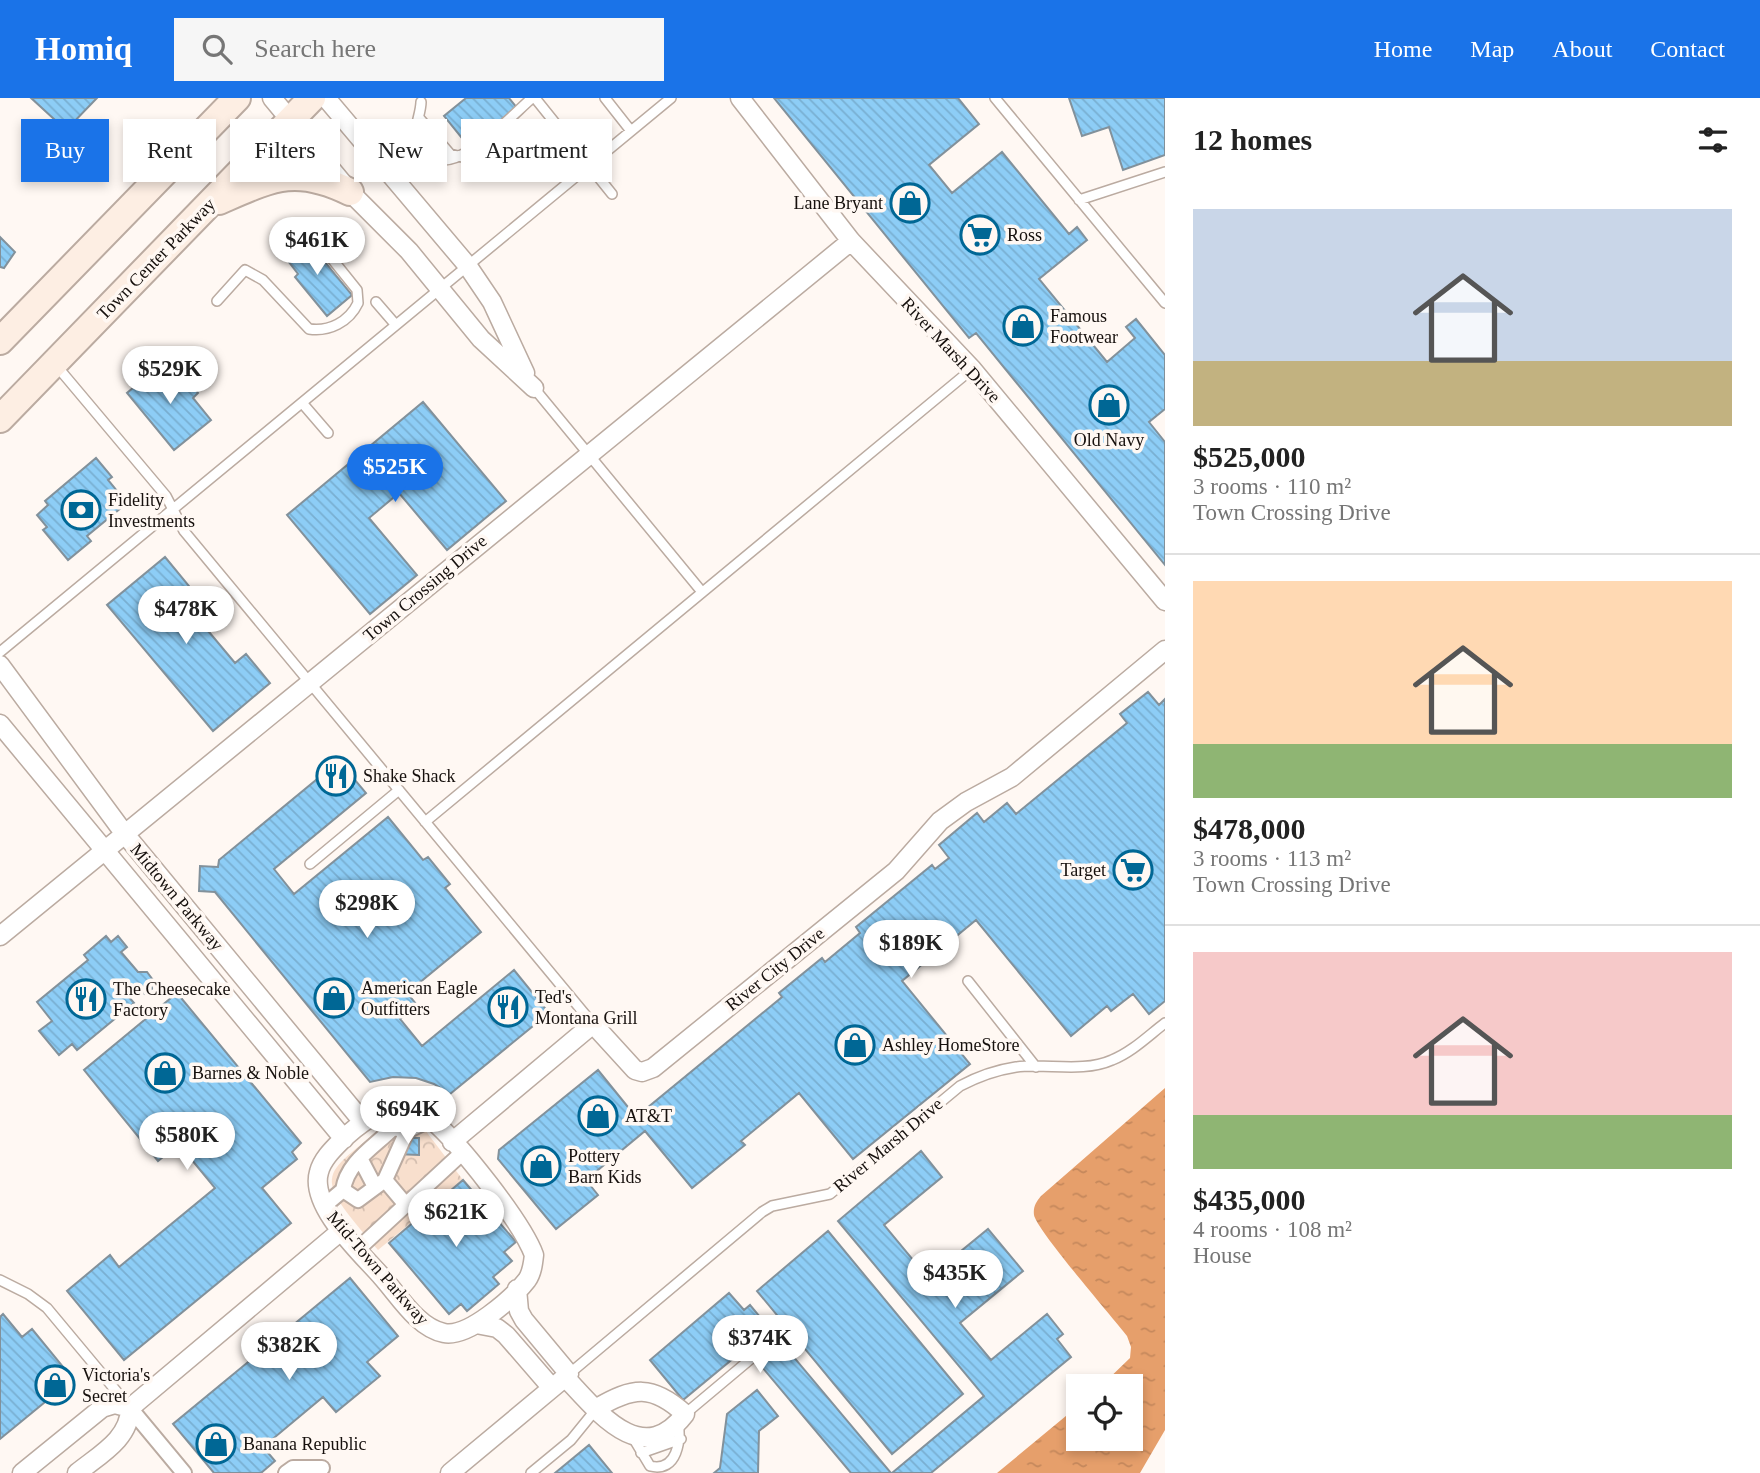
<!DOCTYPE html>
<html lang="en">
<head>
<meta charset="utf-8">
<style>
	:root { --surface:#fff; --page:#f6f6f6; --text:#222; --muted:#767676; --line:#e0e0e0; --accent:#1a73e8 }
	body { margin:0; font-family:Georgia,serif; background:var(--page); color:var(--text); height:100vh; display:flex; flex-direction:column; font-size:26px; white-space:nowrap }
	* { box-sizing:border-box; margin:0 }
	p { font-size:23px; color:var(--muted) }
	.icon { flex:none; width:38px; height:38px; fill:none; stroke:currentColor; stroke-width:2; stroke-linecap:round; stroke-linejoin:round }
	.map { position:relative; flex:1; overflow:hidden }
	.sheet { display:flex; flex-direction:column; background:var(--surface); width:595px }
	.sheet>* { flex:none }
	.hud { position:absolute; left:21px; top:21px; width:665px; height:63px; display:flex; gap:14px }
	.controls { position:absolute; left:1066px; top:1276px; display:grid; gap:14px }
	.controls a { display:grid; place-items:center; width:77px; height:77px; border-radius:0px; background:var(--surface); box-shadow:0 4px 10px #0003; font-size:35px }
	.price { position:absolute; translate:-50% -60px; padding:0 16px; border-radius:24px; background:#fff; color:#222; font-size:23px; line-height:46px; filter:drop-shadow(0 2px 4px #0008) }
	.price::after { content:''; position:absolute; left:50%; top:42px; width:21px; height:16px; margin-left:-10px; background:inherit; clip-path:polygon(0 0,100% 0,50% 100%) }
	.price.on { background:var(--accent); color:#fff }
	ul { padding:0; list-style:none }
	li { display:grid; align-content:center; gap:14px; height:371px; padding:0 28px }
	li+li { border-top:2px solid var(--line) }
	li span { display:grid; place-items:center; height:217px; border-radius:0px; color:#555 }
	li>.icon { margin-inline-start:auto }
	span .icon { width:126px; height:126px; fill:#fffc; stroke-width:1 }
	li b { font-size:30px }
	h2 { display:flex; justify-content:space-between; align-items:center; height:84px; padding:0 28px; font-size:30px }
	.tag { padding:0 24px; border-radius:0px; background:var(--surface); box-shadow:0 4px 10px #0003; font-size:24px; line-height:63px }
	.tag.on { background:var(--accent); color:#fff }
	header { display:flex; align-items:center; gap:42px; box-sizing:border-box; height:98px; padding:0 35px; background:var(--accent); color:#fff }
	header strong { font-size:33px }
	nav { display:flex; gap:38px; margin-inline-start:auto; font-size:24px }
	.search { width:490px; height:63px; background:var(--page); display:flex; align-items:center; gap:18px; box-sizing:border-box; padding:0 24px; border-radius:0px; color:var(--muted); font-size:26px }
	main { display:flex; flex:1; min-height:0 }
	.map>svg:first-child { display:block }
	.park { fill:url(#park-crowns) }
	.water { fill:url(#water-ripples) }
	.building { fill:url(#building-back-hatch); stroke:#82919b; stroke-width:2 }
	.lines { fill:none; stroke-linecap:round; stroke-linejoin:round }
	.service-casing { stroke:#bbaba1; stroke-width:12 }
	.pedestrian-casing { stroke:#bbaba1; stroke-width:18 }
	.minor-casing { stroke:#bbaba1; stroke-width:21 }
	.secondary-casing { stroke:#bbaba1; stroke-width:30 }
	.service { stroke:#fff; stroke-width:9 }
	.pedestrian { stroke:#fff; stroke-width:14 }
	.minor { stroke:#fff; stroke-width:18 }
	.secondary { stroke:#fdeee3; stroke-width:26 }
	.labels { text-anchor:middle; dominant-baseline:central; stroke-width:7; stroke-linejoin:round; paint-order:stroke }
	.poi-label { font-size:18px; fill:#16100d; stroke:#fff8f3; text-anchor:start }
	.street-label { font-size:18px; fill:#16100d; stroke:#fff8f3 }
</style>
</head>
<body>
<header>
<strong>Homiq</strong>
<div class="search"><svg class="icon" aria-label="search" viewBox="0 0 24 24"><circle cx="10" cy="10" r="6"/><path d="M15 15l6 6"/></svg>Search here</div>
<nav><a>Home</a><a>Map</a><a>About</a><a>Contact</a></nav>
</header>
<main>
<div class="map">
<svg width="1165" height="1375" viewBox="0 0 1165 1375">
	<defs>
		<pattern id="park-crowns" width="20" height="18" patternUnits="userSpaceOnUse" patternTransform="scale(1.75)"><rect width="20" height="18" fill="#f8dfcd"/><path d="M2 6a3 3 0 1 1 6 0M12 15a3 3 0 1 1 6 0" fill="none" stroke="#d4beaf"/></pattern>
		<pattern id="water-ripples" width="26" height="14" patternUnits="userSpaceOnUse" patternTransform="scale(1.75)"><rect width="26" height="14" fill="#e69f6b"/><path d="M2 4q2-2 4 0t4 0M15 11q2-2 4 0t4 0" fill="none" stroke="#c5885c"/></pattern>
		<pattern id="building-back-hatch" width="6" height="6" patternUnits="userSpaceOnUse" patternTransform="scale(1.75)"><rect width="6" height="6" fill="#8dcdf6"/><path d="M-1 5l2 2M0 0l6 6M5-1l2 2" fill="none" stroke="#79afd2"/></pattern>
	</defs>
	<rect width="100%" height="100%" fill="#fff8f3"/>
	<!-- park -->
	<path class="park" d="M 398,1018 L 419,1024 L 463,1082 L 378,1152 C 309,1071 319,1081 398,1018 Z"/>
	<!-- water -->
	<path class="water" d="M 1165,990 L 1165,1332 L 1140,1375 L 997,1375 L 1078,1308 L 1078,1340 L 1130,1340 L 1130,1288 L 1101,1288 L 1130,1260 L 1131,1249 L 1127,1238 C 1113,1220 1036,1131 1034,1117 C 1033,1109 1036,1104 1041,1098 Z"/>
	<!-- building -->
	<path class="building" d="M 31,0 L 97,0 L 66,32 Z
		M 466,0 L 509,0 L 518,11 L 470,50 L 444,18 Z
		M 774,0 L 958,0 L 979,26 L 929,67 L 952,95 L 1002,54 L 1069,136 L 1077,129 L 1087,142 L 1039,181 L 1107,264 L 1135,240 L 1126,229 L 1136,221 L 1165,257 L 1165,311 L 1149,324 L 1165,344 L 1165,467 L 976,235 L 969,240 Z
		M 1069,0 L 1165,0 L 1165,57 L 1123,72 L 1109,29 L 1082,38 Z
		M 0,139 L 15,154 L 4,170 L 0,169 Z
		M 306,141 L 352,197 L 327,218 L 295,179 L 298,176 L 285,159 L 290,155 L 286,150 L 295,142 L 299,147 Z
		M 164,264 L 181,285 L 187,281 L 198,295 L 193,300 L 211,322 L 174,352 L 127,295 Z
		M 423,304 L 506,403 L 447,452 L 399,395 L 369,420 L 417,477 L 370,516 L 287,417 Z
		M 96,360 L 112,379 L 108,382 L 127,405 L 87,438 L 91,443 L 68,462 L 43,432 L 47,429 L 37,417 L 48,407 L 45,403 Z
		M 165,459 L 189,488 L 178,497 L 235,565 L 246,556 L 270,585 L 213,633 L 107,507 Z
		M 1148,594 L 1159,607 L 1165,601 L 1165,903 L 1149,916 L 1133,896 L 1111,913 L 1107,908 L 1071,938 L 976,822 L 902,883 L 970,966 L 853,1061 L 799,995 L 741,1043 L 745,1047 L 692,1090 L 645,1033 L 586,1082 L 598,1097 L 556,1131 L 498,1061 L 499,1052 L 598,972 L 636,1019 L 782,899 L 779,895 L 822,860 L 825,864 L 860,835 L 856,829 L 932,767 L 935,771 L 949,760 L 939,747 L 977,715 L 984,724 L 1007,705 L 1016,716 L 1127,625 L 1120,616 Z
		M 339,663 L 366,695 L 274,771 L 294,796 L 388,719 L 423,762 L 428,759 L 450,786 L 445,790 L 481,834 L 407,895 L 417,907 L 400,921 L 422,948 L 514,872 L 549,915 L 450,996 L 434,986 L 416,980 L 393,979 L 370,984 L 215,794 L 199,793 L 200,768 L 218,769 L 219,762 Z
		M 106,838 L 111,844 L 118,838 L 127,849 L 121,854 L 138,874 L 147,874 L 153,882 L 152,891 L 145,896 L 134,891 L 127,897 L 134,905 L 77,952 L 72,946 L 59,957 L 39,933 L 52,923 L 37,904 L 88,862 L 84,857 Z
		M 177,895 L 301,1045 L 292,1054 L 297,1061 L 262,1090 L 291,1125 L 124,1262 L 67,1193 L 110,1157 L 119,1169 L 215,1090 L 187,1056 L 201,1044 L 193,1034 L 158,1063 L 84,972 Z
		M 396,1040 L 419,1040 L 419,1057 L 396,1056 Z
		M 921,1053 L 942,1079 L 884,1127 L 928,1180 L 988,1131 L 1023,1173 L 960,1225 L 991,1262 L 1047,1216 L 1063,1236 L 1057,1241 L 1071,1259 L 931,1375 L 892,1375 L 984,1298 L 838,1123 Z
		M 463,1082 L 516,1144 L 504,1154 L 512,1163 L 493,1179 L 499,1186 L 467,1213 L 461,1206 L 449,1216 L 389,1145 Z
		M 828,1133 L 963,1296 L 892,1356 L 757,1193 Z
		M 350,1180 L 398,1238 L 367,1264 L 380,1278 L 336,1314 L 323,1299 L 263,1349 L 275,1363 L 261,1375 L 214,1375 L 173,1326 Z
		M 729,1195 L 744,1212 L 750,1207 L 891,1375 L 851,1375 L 746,1250 L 683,1302 L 650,1262 Z
		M 3,1216 L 22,1239 L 32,1231 L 73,1281 L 0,1341 L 0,1219 Z
		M 757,1292 L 778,1318 L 759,1333 L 758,1375 L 714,1375 L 720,1370 L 727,1316 Z
		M 589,1347 L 612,1375 L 555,1375 Z"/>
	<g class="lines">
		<!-- service casing -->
		<g class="service-casing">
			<path id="service" d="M 535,0 L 612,96
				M 605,0 L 631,33
				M 995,0 L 1165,205
				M 421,4 C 421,14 415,27 416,36 C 417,44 424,53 430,58 C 456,79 512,17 532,0
				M 420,21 L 450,56 L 462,59
				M 1079,102 L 1165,74
				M 217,203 L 245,172 L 263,182 L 309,231 C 329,234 349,224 358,205 L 357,192 L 312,136 L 311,128
				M 376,204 L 395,226
				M 55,266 L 166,398 L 184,433 L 593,926
				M 534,290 L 702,494
				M 303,306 L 328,335
				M 0,554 L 671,0
				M 425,724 L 972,271
				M 310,766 L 399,692
				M 968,883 L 1036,969
				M 0,1182 L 28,1196 L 47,1210 L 127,1306
				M 569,1276 L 762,1114 L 772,1108 L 830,1096 L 960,988 C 977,979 996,972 1016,969 C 1046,965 1083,975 1112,962 C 1132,954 1148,938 1165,925
				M 685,1316 L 753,1259
				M 632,1338 L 650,1368 C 678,1375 681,1341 678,1324
				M 641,1355 L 681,1341
				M 531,1375 L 571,1342 L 597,1310"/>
		</g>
		<!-- pedestrian casing -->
		<g class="pedestrian-casing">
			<path id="pedestrian" d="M 361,1062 L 374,1087
				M 385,1082 L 407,1033
				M 343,1092 L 358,1102 L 385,1082 L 406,1107
				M 324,1108 L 343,1092 C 347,1064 374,1049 393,1030 L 407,1033 L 431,1021
				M 358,1151 L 462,1055
				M 130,1310 L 184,1375
				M 286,1375 L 293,1370 L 322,1370"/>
		</g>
		<!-- minor casing -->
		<g class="minor-casing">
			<path id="minor" d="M 272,0 L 350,94 L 409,153 L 481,241 L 534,290
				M 326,0 L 467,167 L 492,204 L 525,275
				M 740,0 L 851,143 L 972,271 L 1165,503
				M 0,567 L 124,735 L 363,1024
				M 0,626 L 344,1041
				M 0,838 L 851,143
				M 403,1006 C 413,1011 424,1014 432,1022 C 459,1045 522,1124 534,1157 C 533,1166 532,1175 527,1182 C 513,1200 468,1240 444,1235 C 418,1230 399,1198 382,1179 C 361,1155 309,1108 319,1074 C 322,1062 332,1052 340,1044 C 358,1026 378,1012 403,1006 Z
				M 452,1044 L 593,926 L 635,972 L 642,974 L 653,970 L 896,773 L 940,723 L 966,704 L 1012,679 L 1165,552
				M 476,1226 L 497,1230 L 506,1237 L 552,1290
				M 565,1279 C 598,1314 642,1372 685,1316 C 652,1286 633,1289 597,1310
				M 22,1375 L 102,1310 L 115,1306 L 130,1310
				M 77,1375 C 99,1357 130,1341 130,1310 L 342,1132
				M 450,1375 L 569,1276 L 524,1222 L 519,1213 L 517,1191"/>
		</g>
		<!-- secondary casing -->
		<g class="secondary-casing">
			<path id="secondary" d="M 219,103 C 272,80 295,67 350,94
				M 0,243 L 237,0
				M 0,321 L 312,0"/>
		</g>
		<!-- service -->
		<use href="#service" class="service"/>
		<!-- pedestrian -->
		<use href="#pedestrian" class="pedestrian"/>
		<!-- minor -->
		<use href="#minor" class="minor"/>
		<!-- secondary -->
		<use href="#secondary" class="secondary"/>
	</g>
	<!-- icons -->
	<defs>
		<g id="shop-ring" transform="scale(2.0125)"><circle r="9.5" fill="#fff8f3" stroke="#006795" stroke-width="1.5"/><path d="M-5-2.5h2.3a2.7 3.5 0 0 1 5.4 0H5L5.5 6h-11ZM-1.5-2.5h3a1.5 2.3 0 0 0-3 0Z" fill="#006795"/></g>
		<g id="supermarket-ring" transform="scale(2.0125)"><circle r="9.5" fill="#fff8f3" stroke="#006795" stroke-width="1.5"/><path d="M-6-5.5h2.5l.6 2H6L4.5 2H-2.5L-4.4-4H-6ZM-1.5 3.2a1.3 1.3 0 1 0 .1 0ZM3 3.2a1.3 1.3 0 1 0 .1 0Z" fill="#006795"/></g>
		<g id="bank-ring" transform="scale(2.0125)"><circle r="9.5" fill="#fff8f3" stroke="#006795" stroke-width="1.5"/><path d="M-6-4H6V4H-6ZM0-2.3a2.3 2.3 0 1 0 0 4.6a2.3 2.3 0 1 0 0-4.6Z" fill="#006795"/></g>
		<g id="restaurant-ring" transform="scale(2.0125)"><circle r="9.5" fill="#fff8f3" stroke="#006795" stroke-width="1.5"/><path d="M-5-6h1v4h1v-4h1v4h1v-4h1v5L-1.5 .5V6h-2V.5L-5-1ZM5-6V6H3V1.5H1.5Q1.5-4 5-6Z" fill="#006795"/></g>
	</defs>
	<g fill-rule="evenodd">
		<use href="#shop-ring" x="910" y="105"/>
		<use href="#supermarket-ring" x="980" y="137"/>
		<use href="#shop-ring" x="1023" y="228"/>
		<use href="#shop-ring" x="1109" y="307"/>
		<use href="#bank-ring" x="81" y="412"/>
		<use href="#restaurant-ring" x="336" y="678"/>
		<use href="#supermarket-ring" x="1133" y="772"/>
		<use href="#shop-ring" x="334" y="900"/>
		<use href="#restaurant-ring" x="86" y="901"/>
		<use href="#restaurant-ring" x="508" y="909"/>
		<use href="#shop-ring" x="855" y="947"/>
		<use href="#shop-ring" x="165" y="975"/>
		<use href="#shop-ring" x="598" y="1018"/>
		<use href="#shop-ring" x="541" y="1068"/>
		<use href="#shop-ring" x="55" y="1287"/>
		<use href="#shop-ring" x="216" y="1346"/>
	</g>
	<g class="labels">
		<!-- poi labels -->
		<g class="poi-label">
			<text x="883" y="105" text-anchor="end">Lane Bryant</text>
			<text x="1007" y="137">Ross</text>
			<text x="1050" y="218">Famous<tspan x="1050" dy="21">Footwear</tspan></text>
			<text x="1109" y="342" text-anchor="middle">Old Navy</text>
			<text x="108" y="402">Fidelity<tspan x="108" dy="21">Investments</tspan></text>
			<text x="363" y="678">Shake Shack</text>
			<text x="1106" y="772" text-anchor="end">Target</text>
			<text x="361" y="890">American Eagle<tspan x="361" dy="21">Outfitters</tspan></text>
			<text x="113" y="891">The Cheesecake<tspan x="113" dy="21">Factory</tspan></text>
			<text x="535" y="899">Ted's<tspan x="535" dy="21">Montana Grill</tspan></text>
			<text x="882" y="947">Ashley HomeStore</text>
			<text x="192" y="975">Barnes &amp; Noble</text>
			<text x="625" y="1018">AT&amp;T</text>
			<text x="568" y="1058">Pottery<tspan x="568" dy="21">Barn Kids</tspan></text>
			<text x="82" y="1277">Victoria's<tspan x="82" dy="21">Secret</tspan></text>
			<text x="243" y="1346">Banana Republic</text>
		</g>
		<!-- street labels -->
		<g class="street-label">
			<text transform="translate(156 161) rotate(-46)">Town Center Parkway</text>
			<text transform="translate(951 252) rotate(47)">River Marsh Drive</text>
			<text transform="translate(425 490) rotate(-40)">Town Crossing Drive</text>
			<text transform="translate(177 799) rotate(50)">Midtown Parkway</text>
			<text transform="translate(775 871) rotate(-39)">River City Drive</text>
			<text transform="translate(888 1047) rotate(-40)">River Marsh Drive</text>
			<text transform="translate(378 1170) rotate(49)">Mid-Town Parkway</text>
		</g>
	</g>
</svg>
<div class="controls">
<a><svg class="icon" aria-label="locate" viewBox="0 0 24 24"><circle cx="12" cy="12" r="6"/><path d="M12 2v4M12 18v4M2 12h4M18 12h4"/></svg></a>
</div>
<b class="price" style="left:317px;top:179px">$461K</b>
<b class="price" style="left:170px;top:308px">$529K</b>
<b class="price on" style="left:395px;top:406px">$525K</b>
<b class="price" style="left:186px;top:548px">$478K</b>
<b class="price" style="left:367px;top:842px">$298K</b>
<b class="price" style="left:911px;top:882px">$189K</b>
<b class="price" style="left:408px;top:1048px">$694K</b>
<b class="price" style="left:187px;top:1074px">$580K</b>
<b class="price" style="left:456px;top:1151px">$621K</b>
<b class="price" style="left:955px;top:1212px">$435K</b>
<b class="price" style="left:760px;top:1277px">$374K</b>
<b class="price" style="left:289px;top:1284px">$382K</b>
<div class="hud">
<a class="tag on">Buy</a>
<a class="tag">Rent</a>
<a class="tag">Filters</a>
<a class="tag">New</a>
<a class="tag">Apartment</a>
</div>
</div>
<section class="sheet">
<h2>12 homes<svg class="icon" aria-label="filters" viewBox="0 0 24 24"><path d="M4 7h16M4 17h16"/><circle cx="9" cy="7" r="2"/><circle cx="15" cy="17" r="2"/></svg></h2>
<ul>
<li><span style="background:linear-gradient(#c9d6e8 70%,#c2b280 0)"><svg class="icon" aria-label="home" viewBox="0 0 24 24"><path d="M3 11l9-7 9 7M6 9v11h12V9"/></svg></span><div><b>$525,000</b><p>3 rooms · 110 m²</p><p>Town Crossing Drive</p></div></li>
<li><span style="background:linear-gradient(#ffd9b3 75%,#8fb573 0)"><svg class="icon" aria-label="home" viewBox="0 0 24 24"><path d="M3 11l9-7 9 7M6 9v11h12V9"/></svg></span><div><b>$478,000</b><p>3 rooms · 113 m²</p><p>Town Crossing Drive</p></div></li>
<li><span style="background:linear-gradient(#f6c9c9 75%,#8fb573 0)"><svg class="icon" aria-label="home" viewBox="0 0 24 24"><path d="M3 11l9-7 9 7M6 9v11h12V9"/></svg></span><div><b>$435,000</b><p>4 rooms · 108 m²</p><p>House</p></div></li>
</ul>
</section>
</main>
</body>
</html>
